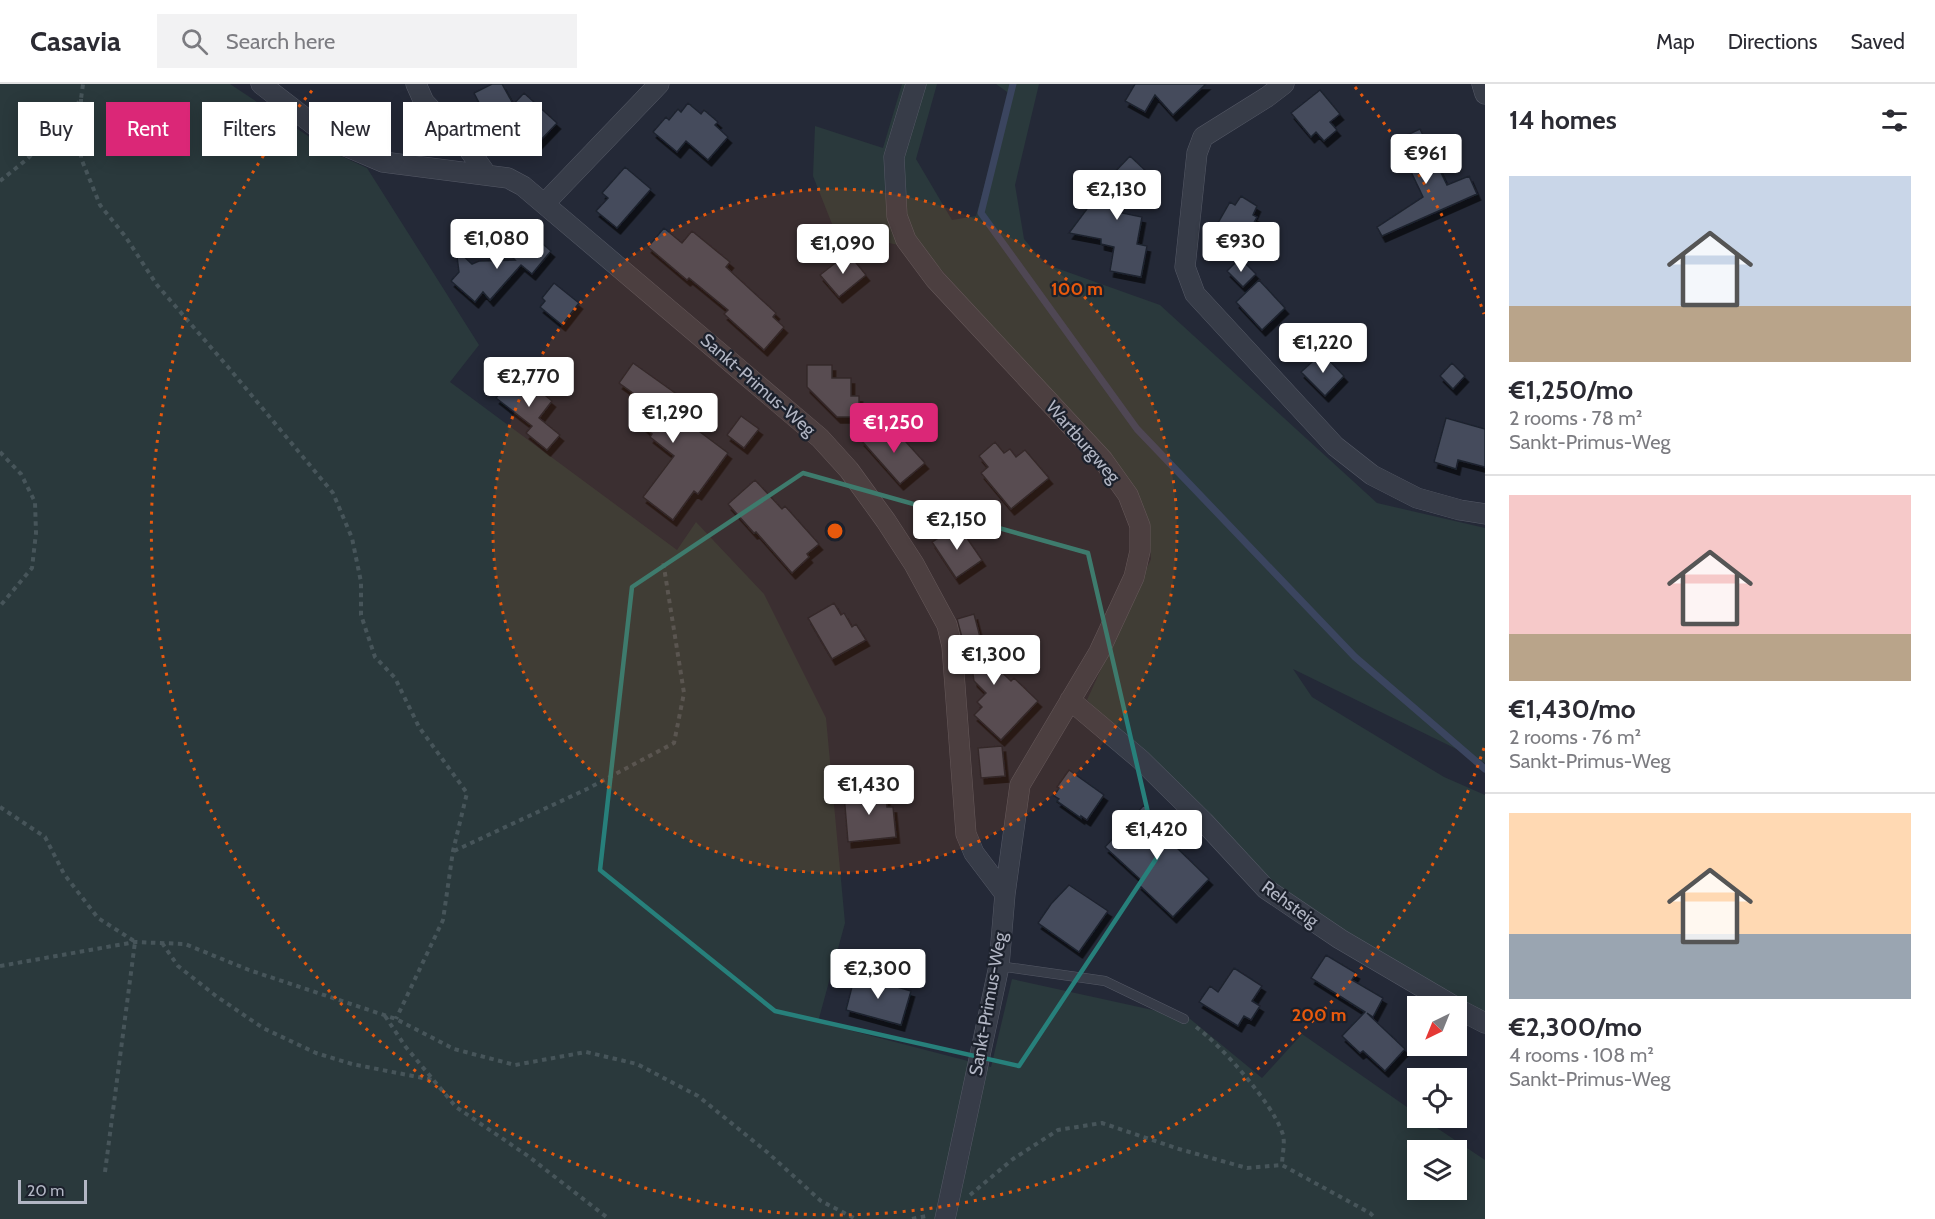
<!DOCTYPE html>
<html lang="en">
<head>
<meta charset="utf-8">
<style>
	:root { --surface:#fff; --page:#f2f2f3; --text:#2b2b33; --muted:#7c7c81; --line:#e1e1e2; --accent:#db2777 }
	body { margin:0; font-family:Cabin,sans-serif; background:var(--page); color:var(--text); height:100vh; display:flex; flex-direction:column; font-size:22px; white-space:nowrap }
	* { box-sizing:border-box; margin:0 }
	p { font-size:20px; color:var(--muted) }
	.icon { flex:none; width:33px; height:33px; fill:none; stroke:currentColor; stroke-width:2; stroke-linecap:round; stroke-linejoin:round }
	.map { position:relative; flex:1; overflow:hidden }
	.panel { display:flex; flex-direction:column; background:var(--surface); width:450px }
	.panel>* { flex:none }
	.top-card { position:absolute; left:18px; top:18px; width:570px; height:54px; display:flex; gap:12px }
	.needle { width:39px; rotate:223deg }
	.buttons { position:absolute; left:1407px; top:912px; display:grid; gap:12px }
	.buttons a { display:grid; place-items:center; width:60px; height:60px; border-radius:0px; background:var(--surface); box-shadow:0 3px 15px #0003; font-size:30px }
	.scale { position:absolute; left:18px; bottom:15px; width:69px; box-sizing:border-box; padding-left:6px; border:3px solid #b2b6c4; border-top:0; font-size:16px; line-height:21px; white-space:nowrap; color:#b2b6c4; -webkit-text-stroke:4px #1c212c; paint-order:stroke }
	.price { position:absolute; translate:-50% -51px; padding:0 14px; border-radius:6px; background:#fff; color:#222; font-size:20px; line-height:39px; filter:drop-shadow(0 2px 3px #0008) }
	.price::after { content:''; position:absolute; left:50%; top:36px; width:18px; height:14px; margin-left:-9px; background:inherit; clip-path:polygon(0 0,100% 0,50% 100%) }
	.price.on { background:var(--accent); color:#fff }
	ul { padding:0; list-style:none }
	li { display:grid; align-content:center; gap:12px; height:318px; padding:0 24px }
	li+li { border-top:2px solid var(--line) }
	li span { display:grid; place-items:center; height:186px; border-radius:0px; color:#555 }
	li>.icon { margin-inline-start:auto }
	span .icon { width:108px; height:108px; fill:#fffc; stroke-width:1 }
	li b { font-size:26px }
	h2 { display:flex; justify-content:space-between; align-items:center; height:72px; padding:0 24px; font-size:26px }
	.pill { padding:0 21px; border-radius:0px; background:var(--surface); box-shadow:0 3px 15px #0003; font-size:21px; line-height:54px }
	.pill.on { background:var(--accent); color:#fff }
	header { display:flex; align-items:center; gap:36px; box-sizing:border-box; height:84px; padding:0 30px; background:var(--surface); border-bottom:2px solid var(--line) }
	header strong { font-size:28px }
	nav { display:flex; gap:33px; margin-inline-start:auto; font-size:21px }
	.search { width:420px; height:54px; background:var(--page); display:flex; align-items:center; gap:15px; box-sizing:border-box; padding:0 21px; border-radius:0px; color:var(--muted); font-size:22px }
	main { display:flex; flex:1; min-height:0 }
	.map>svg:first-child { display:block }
	.green { fill:#2a393c; fill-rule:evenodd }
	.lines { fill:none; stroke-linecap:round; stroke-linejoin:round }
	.stream { stroke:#3b455f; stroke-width:7 }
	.building { fill:#454c5c; stroke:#1e232f; stroke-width:1.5; filter:url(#shadow) }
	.service-casing { stroke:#555966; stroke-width:10 }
	.minor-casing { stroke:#555966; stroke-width:21 }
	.path { stroke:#47555a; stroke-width:4; stroke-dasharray:4.5 4.5; stroke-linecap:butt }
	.service { stroke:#373c48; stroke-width:9 }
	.minor { stroke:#373c48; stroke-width:20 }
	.marked { fill:none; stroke:#27807b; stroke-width:4.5; stroke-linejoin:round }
	.ring { fill:none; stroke:#e8590c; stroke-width:3; stroke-dasharray:3 6 }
	.labels { text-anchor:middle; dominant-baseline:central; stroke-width:4.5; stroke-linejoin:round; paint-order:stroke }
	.street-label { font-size:18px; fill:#b2b6c4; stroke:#1c212c }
	.centre { fill:#e8590c; stroke:#1c212c; stroke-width:3 }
	.ring-label { font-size:18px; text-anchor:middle; font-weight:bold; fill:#e8590c; stroke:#1c212c; stroke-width:4.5; stroke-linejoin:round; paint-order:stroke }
</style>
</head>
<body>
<header>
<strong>Casavia</strong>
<div class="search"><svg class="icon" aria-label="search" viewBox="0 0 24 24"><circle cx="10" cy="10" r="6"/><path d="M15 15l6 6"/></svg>Search here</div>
<nav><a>Map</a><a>Directions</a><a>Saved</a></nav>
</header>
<main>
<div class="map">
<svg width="1485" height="1135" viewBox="0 0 1485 1135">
	<defs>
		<filter id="shadow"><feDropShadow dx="3.5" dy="6" stdDeviation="0" flood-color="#0009"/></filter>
	</defs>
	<rect width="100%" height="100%" fill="#242937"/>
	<!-- green -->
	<path class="green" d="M 0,0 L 230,0 L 332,68 L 367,84 L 479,261 L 450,298 L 677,466 L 696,438 L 764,510 L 826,634 L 845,839 L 818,938 L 991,983 L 1012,895 L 1189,934 L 1262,994 L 1302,950 L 1417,1030 L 1418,1034 L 1422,1034 L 1485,1076 L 1485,1135 L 0,1135 ZM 1418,1066 L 1456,1066 L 1456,1106 L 1418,1106 Z
		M 902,0 L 937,0 L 916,75 L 952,136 L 976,132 L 1010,10 L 996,0 L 1039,0 L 1015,101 L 1024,155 L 1045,180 L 1160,221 L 1377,419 L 1485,444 L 1485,679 L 1293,585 L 1312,613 L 1444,693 L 1485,711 L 1485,929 L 1326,840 L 1273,799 L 1087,616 L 1151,475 L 1148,435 L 1134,404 L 923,165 L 836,150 L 813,92 L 815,42 L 883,64 Z"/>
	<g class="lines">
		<!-- stream -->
		<path class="stream" d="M 1013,0 L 981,129 L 1137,345 L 1355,573 L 1485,685"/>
	</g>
	<!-- building -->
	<path class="building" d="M 492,0 L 502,0 L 512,18 L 486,32 L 474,9 Z
		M 1135,0 L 1206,0 L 1173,31 L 1155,11 L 1145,28 L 1125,17 Z
		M 1320,6 L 1340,30 L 1330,38 L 1337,46 L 1324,57 L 1316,48 L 1311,53 L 1291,29 Z
		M 524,9 L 557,39 L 538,59 L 505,29 Z
		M 688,19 L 701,30 L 704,26 L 718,38 L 715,41 L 728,53 L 708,76 L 686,57 L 677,68 L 653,48 L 666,33 L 669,36 L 678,25 L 681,28 Z
		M 1420,45 L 1447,101 L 1469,92 L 1477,110 L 1382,152 L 1377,143 L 1423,113 L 1396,56 Z
		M 1130,72 L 1148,89 L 1113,127 L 1142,133 L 1137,160 L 1147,162 L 1141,193 L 1110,187 L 1114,163 L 1101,160 L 1101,155 L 1069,149 L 1113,90 Z
		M 625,83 L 651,105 L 617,144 L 596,127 L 608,114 L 602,109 Z
		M 1241,112 L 1257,122 L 1253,131 L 1257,133 L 1241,162 L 1214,146 L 1230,118 L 1235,121 Z
		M 664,144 L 682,159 L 692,147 L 730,178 L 726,183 L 776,229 L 773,233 L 784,243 L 764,266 L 724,230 L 728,226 L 689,194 L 687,196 L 648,163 Z
		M 531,150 L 551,167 L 532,190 L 521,181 L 490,216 L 483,208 L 475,218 L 451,197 L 459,188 L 456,165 L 472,180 L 479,177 L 515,176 L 512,173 Z
		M 848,169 L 866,191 L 839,213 L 820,191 Z
		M 1240,174 L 1256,190 L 1243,203 L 1227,187 Z
		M 1259,196 L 1285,224 L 1262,246 L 1236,218 Z
		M 554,199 L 579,219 L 562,241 L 540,223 L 545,217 L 542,214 Z
		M 1322,269 L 1344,292 L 1325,312 L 1301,288 Z
		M 633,279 L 685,316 L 675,329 L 728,369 L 698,410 L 694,407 L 673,436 L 643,413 L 674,372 L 650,353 L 652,350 L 634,334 L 644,321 L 643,320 L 644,317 L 619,299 Z
		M 1452,279 L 1465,292 L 1453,305 L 1440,292 Z
		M 807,281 L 832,281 L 832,294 L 851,294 L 851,312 L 859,312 L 859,333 L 837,333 L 807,303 Z
		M 517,288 L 552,317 L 539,334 L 560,351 L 547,366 L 526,349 L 532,342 L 496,314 Z
		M 741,332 L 759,345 L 744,364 L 727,351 Z
		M 1446,334 L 1485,345 L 1485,383 L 1458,376 L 1456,385 L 1434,378 Z
		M 876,342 L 888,356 L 897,348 L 925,379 L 900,400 L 861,356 Z
		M 995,358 L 1004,369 L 1010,365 L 1016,373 L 1025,366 L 1049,394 L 1011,425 L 981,389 L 988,383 L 979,372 Z
		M 755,396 L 782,425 L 785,422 L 819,460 L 807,470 L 809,473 L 792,489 L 756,448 L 754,449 L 728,420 Z
		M 958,441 L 982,476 L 956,494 L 932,458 Z
		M 834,519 L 841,531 L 844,529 L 852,543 L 856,540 L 866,556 L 832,575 L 808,534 Z
		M 974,530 L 980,553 L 972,555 L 985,553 L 989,576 L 1011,597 L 1014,594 L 1038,617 L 1001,656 L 974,631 L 982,623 L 977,618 L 986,609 L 974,597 L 968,556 L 963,557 L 957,535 Z
		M 1002,662 L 1005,692 L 981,694 L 978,664 Z
		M 1069,686 L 1104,711 L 1087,736 L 1081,732 L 1081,734 L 1057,717 L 1059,715 L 1054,712 L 1059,704 L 1057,703 Z
		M 886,706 L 887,723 L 893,723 L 896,753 L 848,758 L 844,710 Z
		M 1144,721 L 1180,755 L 1174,761 L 1209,795 L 1173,833 L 1138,800 L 1141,796 L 1105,763 Z
		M 1069,801 L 1108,827 L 1079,868 L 1038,839 L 1051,820 Z
		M 1326,871 L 1356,889 L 1352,896 L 1383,914 L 1373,933 L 1367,929 L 1405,965 L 1385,987 L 1363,967 L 1360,969 L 1342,952 L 1365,928 L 1311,894 Z
		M 1234,884 L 1262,902 L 1252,917 L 1260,922 L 1251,936 L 1244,932 L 1238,942 L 1199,918 L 1210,902 L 1218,908 Z
		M 855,891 L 911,907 L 901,941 L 846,926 Z"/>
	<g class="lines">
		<!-- service casing -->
		<g class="service-casing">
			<path id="service" d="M 999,882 L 1105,897 L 1184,935"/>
		</g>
		<!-- minor casing -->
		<g class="minor-casing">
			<path id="minor" d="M 261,0 L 336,58 L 383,78 L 508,94 L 523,102 L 820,354 L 849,386 L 886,437 L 914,480 L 947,541 L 952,562 L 966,750 L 974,769 L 1005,810
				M 416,0 L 424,18 L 467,63 L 487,91
				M 916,0 L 894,73 L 897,132 L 906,156 L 935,195 L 1103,376 L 1128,411 L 1140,442 L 1140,467 L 1134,493 L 1099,568 L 1020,701 L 1005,810 L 999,882 L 945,1135
				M 1284,0 L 1267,13 L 1203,53 L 1197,69 L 1185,183 L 1195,210 L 1335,362 L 1372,391 L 1417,414 L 1460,426 L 1485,430
				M 1482,0 L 1485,10
				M 545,119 L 659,0
				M 1070,616 L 1141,676 L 1204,738 L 1266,805 L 1340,855 L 1454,922
				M 1456,924 L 1485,939"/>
		</g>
		<!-- path -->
		<path class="path" d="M 81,15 L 81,74 L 100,121 L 125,152 L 157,201 L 228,283 L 333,409 L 352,454 L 361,498 L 361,531 L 375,573 L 395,594 L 419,643 L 467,709 L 453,767 L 443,836 L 396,935
			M 0,97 L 26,76 L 61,42 L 81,15 L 83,0
			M 0,368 L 21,390 L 35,418 L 36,449 L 32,484 L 0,522
			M 0,723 L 45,753 L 64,790 L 98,834 L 134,857
			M 454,767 L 587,705 L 674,659 L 684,609 L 663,477
			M 162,859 L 178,882 L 216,912 L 263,944 L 316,969 L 352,980 L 433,996
			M 0,882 L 135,858 L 185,860 L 249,886 L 396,935 L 454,965 L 515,981 L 586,968 L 637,980 L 698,1012 L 767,1068 L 821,1117 L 856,1135
			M 385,932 L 405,962 L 456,1023 L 528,1072 L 609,1135
			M 1196,943 C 1221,961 1272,1019 1282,1048 C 1286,1057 1282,1071 1282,1081
			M 105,1088 L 135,858
			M 970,1111 L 1013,1075 L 1058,1046 L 1102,1039 L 1179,1065 L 1247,1084 L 1282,1081 L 1370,1129 L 1376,1135
			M 912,1135 L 926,1132"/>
		<!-- service -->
		<use href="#service" class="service"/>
		<!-- minor -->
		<use href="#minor" class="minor"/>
	</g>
	<!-- marked area -->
	<path class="marked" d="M 803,389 L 1088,469 L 1158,772 L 1019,982 L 775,927 L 600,786 L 632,503 Z"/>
	<!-- distance rings -->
	<circle cx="835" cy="447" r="342" fill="#e8590c" fill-opacity=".12"/>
	<g class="ring">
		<circle cx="835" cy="447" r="342"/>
		<path d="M1484 664A684 684 0 1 1 315 3M1355 3A684 684 0 0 1 1484 230"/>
	</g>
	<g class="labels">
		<!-- street labels -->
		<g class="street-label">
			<text transform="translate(758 301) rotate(41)">Sankt-Primus-Weg</text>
			<text transform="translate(1083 358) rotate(49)">Wartburgweg</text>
			<text transform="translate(1290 820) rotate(36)">Rehsteig</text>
			<text transform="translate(988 920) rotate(-80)">Sankt-Primus-Weg</text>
		</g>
	</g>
	<circle cx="835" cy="447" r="9" class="centre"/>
	<g class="ring-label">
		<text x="1077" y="211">100 m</text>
		<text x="1319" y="937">200 m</text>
	</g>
</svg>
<div class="buttons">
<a><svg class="needle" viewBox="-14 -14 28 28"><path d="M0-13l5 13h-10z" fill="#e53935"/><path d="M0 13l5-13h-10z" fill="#7c7c81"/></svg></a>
<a><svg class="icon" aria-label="locate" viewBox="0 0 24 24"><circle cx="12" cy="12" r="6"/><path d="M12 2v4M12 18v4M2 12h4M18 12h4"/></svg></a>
<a><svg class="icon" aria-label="layers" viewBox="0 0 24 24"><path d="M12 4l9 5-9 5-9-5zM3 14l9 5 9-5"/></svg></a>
</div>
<div class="scale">20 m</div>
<b class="price" style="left:1426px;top:101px">€961</b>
<b class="price" style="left:1117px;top:137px">€2,130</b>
<b class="price" style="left:497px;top:186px">€1,080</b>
<b class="price" style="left:1241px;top:189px">€930</b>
<b class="price" style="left:843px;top:191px">€1,090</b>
<b class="price" style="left:1323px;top:290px">€1,220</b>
<b class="price" style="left:529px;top:324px">€2,770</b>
<b class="price" style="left:673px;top:360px">€1,290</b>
<b class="price on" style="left:894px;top:370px">€1,250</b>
<b class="price" style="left:957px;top:467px">€2,150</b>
<b class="price" style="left:994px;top:602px">€1,300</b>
<b class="price" style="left:869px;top:732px">€1,430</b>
<b class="price" style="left:1157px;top:777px">€1,420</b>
<b class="price" style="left:878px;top:916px">€2,300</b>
<div class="top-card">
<a class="pill">Buy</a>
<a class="pill on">Rent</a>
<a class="pill">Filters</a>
<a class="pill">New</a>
<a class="pill">Apartment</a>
</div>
</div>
<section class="panel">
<h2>14 homes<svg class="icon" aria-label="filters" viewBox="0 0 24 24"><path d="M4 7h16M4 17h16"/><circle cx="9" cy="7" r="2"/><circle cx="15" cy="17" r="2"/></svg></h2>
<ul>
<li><span style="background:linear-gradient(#c9d6e8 70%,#b9a48a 0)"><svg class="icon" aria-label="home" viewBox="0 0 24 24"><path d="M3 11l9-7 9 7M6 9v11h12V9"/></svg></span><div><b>€1,250/mo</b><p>2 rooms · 78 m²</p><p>Sankt-Primus-Weg</p></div></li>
<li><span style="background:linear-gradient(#f6c9c9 75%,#b9a48a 0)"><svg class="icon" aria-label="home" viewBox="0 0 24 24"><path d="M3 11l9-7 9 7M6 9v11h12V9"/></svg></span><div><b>€1,430/mo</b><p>2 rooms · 76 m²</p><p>Sankt-Primus-Weg</p></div></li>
<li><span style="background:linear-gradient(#ffd9b3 65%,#9aa5b1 0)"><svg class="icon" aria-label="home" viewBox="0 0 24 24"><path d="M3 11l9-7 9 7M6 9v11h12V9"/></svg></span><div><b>€2,300/mo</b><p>4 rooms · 108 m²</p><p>Sankt-Primus-Weg</p></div></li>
</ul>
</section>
</main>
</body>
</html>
